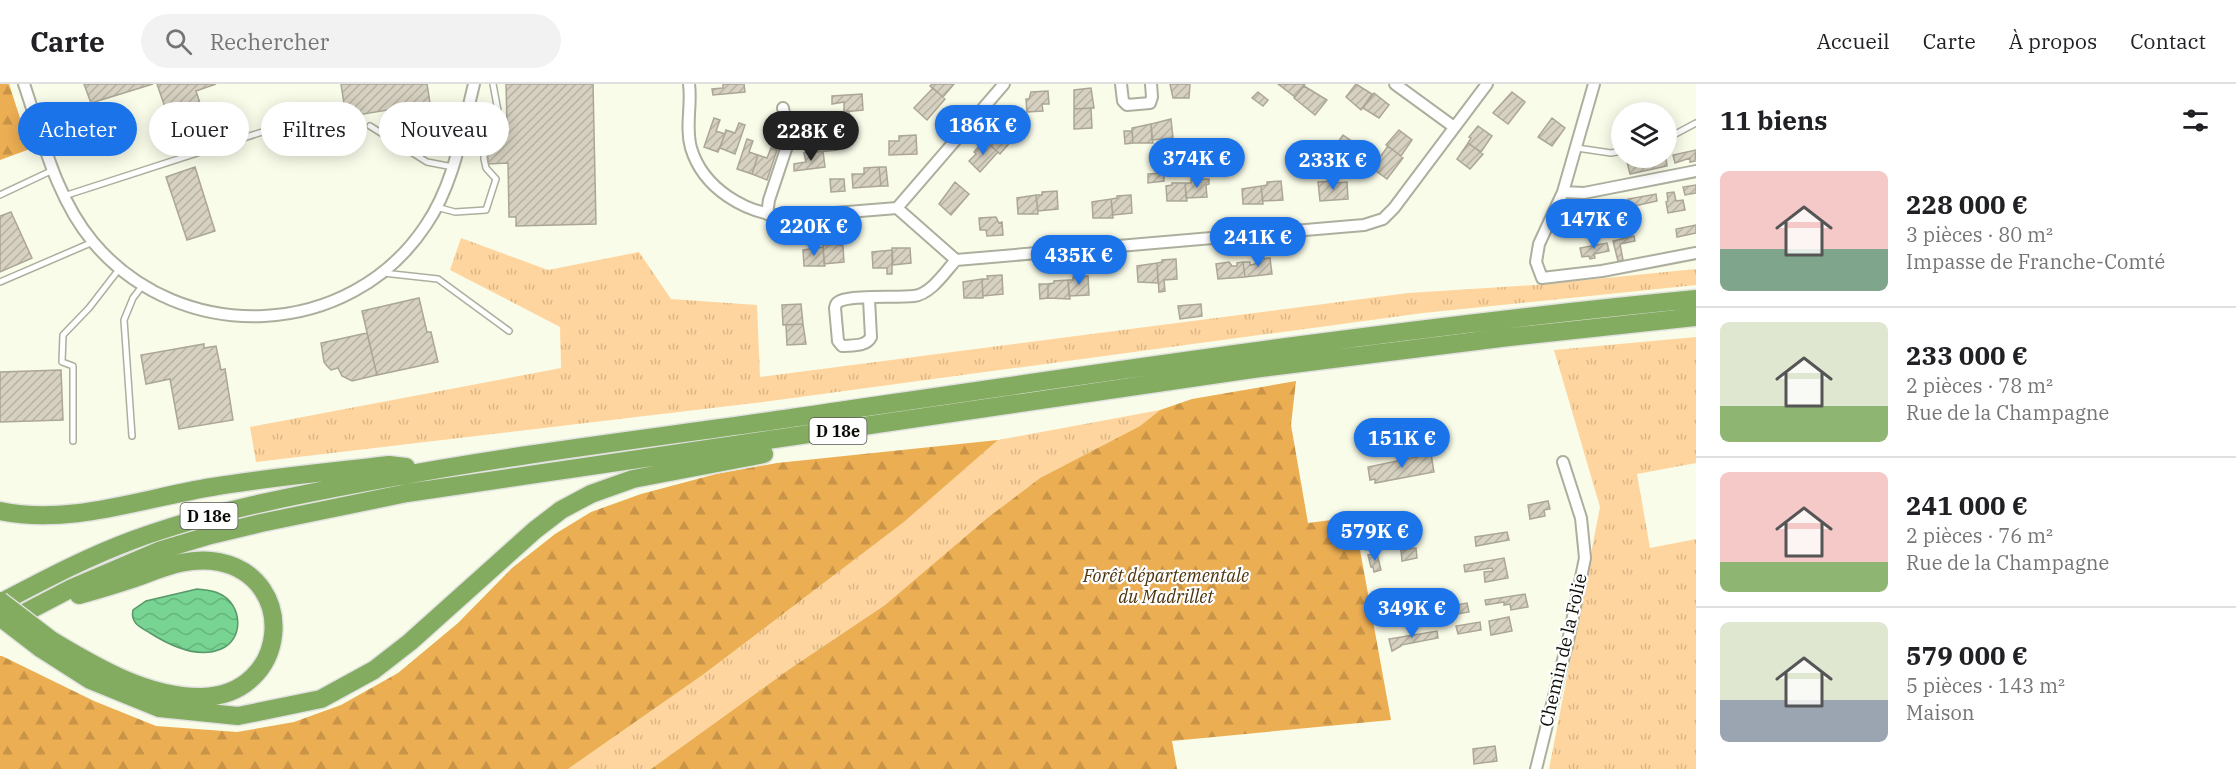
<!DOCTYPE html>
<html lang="fr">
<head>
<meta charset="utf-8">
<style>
	:root { --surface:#fff; --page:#f2f2f2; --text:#202124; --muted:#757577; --line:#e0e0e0; --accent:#1a73e8 }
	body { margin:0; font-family:"IBM Plex Serif",serif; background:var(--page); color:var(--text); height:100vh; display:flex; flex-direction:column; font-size:22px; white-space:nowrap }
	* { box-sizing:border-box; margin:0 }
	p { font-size:20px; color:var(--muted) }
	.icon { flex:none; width:33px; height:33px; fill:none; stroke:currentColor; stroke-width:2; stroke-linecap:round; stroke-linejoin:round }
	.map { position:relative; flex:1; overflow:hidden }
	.sheet { display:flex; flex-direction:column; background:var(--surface); width:540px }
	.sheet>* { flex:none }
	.banner { position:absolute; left:18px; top:18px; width:570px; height:54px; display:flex; gap:12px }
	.buttons { position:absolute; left:1611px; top:18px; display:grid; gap:12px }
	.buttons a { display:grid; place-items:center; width:66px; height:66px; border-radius:50%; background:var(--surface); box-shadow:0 3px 15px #0003; font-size:30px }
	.price { position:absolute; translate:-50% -51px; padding:0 14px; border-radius:21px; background:var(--accent); color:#fff; font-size:20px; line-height:39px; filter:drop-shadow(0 2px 3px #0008) }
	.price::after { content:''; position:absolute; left:50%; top:36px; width:18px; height:14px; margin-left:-9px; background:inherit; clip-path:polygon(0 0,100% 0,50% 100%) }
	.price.selected { background:#222; color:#fff }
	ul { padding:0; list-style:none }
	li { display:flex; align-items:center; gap:18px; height:150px; padding:0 24px }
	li+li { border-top:2px solid var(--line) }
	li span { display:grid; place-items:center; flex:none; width:168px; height:120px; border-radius:9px; color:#555 }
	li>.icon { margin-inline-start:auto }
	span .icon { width:72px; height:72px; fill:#fffc; stroke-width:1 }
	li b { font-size:26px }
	h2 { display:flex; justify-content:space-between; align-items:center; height:72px; padding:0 24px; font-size:26px }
	.tag { padding:0 21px; border-radius:27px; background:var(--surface); box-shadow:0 3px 15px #0003; font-size:21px; line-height:54px }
	.tag.selected { background:var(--accent); color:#fff }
	header { display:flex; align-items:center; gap:36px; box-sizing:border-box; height:84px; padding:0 30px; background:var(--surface); border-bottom:2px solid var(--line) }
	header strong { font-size:28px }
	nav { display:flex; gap:33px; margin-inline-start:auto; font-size:21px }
	.search { width:420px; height:54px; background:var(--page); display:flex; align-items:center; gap:15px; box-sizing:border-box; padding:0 21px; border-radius:33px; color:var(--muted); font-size:22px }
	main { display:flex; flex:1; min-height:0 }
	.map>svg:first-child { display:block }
	.grass { fill:url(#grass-tufts) }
	.forest { fill:url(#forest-firs) }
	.water { fill:url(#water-waves); stroke:#579868; stroke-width:1.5 }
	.building { fill:url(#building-hatch); stroke:#aba696; stroke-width:1.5 }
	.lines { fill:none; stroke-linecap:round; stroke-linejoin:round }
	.service-casing { stroke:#adaf9e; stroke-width:8 }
	.minor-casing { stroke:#adaf9e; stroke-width:14 }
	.trunk-casing { stroke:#e2e2e1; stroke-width:21 }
	.service { stroke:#fff; stroke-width:5 }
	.minor { stroke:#fff; stroke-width:10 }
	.trunk { stroke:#84ac60; stroke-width:18 }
	.trunk-bridge-casing { stroke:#e2e2e1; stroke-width:21; stroke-linecap:butt }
	.trunk-bridge { stroke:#84ac60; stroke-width:18 }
	.labels { text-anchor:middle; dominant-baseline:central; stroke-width:4.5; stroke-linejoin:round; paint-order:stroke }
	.shield { fill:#fff; stroke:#555551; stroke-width:1.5 }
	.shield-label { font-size:16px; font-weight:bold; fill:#0c0c07 }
	.park-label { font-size:18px; font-style:italic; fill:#4c330c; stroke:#fff }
	.street-label { font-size:18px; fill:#0c0c07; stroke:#fff }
</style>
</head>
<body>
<header>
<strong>Carte</strong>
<div class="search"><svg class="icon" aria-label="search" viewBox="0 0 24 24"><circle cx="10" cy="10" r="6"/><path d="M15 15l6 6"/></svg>Rechercher</div>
<nav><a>Accueil</a><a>Carte</a><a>À propos</a><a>Contact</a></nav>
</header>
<main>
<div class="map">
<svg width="1696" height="685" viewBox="0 0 1696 685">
	<defs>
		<pattern id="grass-tufts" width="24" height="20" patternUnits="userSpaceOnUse" patternTransform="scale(1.5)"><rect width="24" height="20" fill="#ffd59f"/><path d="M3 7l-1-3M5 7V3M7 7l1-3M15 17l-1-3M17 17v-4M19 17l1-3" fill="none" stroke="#d9b687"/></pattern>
		<pattern id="forest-firs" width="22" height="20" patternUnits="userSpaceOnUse" patternTransform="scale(1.5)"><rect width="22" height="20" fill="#ecae53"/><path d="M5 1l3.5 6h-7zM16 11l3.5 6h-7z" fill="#c99447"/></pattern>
		<pattern id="water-waves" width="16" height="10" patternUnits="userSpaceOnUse" patternTransform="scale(1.5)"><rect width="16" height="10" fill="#77d492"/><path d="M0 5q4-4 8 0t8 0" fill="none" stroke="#66b57c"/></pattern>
		<pattern id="building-hatch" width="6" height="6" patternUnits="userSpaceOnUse" patternTransform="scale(1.5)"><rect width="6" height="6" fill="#d6d1c0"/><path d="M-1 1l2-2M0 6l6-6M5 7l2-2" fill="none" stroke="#b6b2a4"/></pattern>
	</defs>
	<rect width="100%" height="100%" fill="#f9fce9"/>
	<!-- grass -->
	<path class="grass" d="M 461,154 L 548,186 L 639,168 L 671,215 L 757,221 L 760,293 L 1408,209 L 1535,201 L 1696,185 L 1696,201 L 1423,229 L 763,318 L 256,378 L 250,343 L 561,284 L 560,243 L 450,186 Z
		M 1696,253 L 1696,379 L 1637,390 L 1650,464 L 1696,455 L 1696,685 L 1549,685 L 1600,423 L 1554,266 Z
		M 1160,326 L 1140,342 L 1040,394 L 986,435 L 885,521 L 791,584 L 651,685 L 568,685 L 704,590 L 904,438 L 998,356 Z"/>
	<!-- forest -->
	<path class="forest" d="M 0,0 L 9,0 L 30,65 L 0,76 Z
		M 1296,297 L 1291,341 L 1308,439 L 1354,433 L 1391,636 L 1172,657 L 1177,685 L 651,685 L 791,584 L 885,521 L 986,435 L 1040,394 L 1140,342 L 1160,326 L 1192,315 Z
		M 998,356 L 904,438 L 704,590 L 568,685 L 0,685 L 0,572 L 2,572 L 94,617 L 156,642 L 237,648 L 294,638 L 341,621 L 398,589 L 458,539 L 512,484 L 555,450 L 591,428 L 641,410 L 716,390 L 777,379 Z"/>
	<!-- water -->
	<path class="water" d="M 197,505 C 205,506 213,506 220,510 C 242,520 245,555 221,565 C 198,575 169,561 150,549 C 140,543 130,539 133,526 L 146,517 Z"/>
	<!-- building -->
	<path class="building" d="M 84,0 L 153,0 L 91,19 Z
		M 157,0 L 216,0 L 196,7 L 211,53 L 179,64 Z
		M 341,0 L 427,0 L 430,19 L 346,33 Z
		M 506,0 L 593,0 L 596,140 L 516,142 L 516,133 L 509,133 L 508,79 L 488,80 L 487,41 L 507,40 Z
		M 723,0 L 744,0 L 745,8 L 713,11 L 712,5 L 723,4 Z
		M 932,0 L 954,0 L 943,13 L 930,2 Z
		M 1170,0 L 1190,0 L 1189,14 L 1173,14 Z
		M 1278,0 L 1305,0 L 1295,13 Z
		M 1356,0 L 1372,10 L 1361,26 L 1346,13 Z
		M 1304,2 L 1327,16 L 1315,31 L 1294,14 Z
		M 933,4 L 945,15 L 927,36 L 914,24 Z
		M 1091,4 L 1094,24 L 1074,25 L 1074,6 Z
		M 1048,7 L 1049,20 L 1042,20 L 1043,27 L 1027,28 L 1026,15 L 1029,15 L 1031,8 Z
		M 1258,8 L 1268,16 L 1263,22 L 1252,14 Z
		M 1512,8 L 1525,18 L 1508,40 L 1493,29 Z
		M 1374,9 L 1389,21 L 1379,34 L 1363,24 Z
		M 862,10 L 863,26 L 844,28 L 844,18 L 832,20 L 832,12 Z
		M 1091,24 L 1092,44 L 1074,45 L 1074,25 Z
		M 849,27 L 851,46 L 814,50 L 813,42 L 831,40 L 829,29 Z
		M 714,34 L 720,36 L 716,47 L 725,50 L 718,68 L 704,63 Z
		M 1552,34 L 1565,44 L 1552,62 L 1538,53 Z
		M 1171,35 L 1173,54 L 1152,56 L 1151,40 Z
		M 1004,36 L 1018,49 L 1000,70 L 988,59 Z
		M 739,39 L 745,41 L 735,70 L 720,64 L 726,46 L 735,49 Z
		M 1151,40 L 1153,59 L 1133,59 L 1132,44 Z
		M 1478,42 L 1492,52 L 1481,68 L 1468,59 L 1471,54 L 1469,53 Z
		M 1399,46 L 1412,56 L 1401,72 L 1386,61 Z
		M 1124,47 L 1132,47 L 1133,59 L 1125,60 Z
		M 835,48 L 837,66 L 818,68 L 817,57 L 800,59 L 799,51 Z
		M 916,51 L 917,70 L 889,71 L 889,57 L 899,57 L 899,52 Z
		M 1343,51 L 1359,62 L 1349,77 L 1333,65 Z
		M 747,55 L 753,57 L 749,68 L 758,71 L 752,90 L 737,85 Z
		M 984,56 L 998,68 L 980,88 L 969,77 L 976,70 L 974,68 Z
		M 1468,59 L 1483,70 L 1470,85 L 1457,75 Z
		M 1388,62 L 1403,74 L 1387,95 L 1372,84 Z
		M 771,64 L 777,66 L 767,96 L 752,90 L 758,71 L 767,74 Z
		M 1696,66 L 1695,77 L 1690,78 L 1690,74 L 1675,79 L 1673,71 Z
		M 823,67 L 825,83 L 794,87 L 794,80 L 806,78 L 804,69 Z
		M 1648,74 L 1666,74 L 1667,82 L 1630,90 L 1627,78 Z
		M 195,83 L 215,147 L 187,156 L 166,93 Z
		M 879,83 L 886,83 L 888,102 L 881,102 Z
		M 879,83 L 881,102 L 853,104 L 852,90 L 864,90 L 864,84 Z
		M 1164,89 L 1164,97 L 1148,99 L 1148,90 Z
		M 830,95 L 844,95 L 845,107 L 831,108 Z
		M 1209,95 L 1209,100 L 1206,101 L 1207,113 L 1186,114 L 1185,99 L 1191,99 L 1191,96 Z
		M 1281,97 L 1283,116 L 1263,117 L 1261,102 L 1267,101 L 1267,98 Z
		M 1335,97 L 1335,99 L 1347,98 L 1348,115 L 1320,117 L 1318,98 Z
		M 955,98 L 969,110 L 951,131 L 939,120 Z
		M 1172,99 L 1185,99 L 1187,117 L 1167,117 L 1166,102 L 1172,101 Z
		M 1696,101 L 1696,109 L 1685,111 L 1683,103 Z
		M 1261,102 L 1263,120 L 1243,120 L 1242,105 Z
		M 1057,107 L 1058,125 L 1038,127 L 1036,111 L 1042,111 L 1042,108 Z
		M 1674,108 L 1676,117 L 1683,116 L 1685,126 L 1668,129 L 1666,118 L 1668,117 L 1667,109 Z
		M 1656,110 L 1657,117 L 1630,123 L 1628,115 Z
		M 1036,111 L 1038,130 L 1018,130 L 1017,114 Z
		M 1131,111 L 1132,129 L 1113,131 L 1111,115 L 1117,114 L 1117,112 Z
		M 1111,115 L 1113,134 L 1093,134 L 1092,118 Z
		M 1618,117 L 1620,125 L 1598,129 L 1596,121 Z
		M 11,128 L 32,174 L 0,188 L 0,132 Z
		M 1595,129 L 1596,134 L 1603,132 L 1605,141 L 1579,147 L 1576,132 Z
		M 996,133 L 999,139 L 1002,138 L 1003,151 L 987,152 L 986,146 L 980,146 L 979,134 Z
		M 1696,141 L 1696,149 L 1677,153 L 1676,145 Z
		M 1634,152 L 1635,157 L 1620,160 L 1623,176 L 1618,177 L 1613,157 Z
		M 1607,159 L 1609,167 L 1594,170 L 1595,174 L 1590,175 L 1589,172 L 1582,173 L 1580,164 Z
		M 837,160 L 843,162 L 844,178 L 824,180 L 823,161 Z
		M 823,163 L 825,182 L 804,182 L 803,166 Z
		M 892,164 L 910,164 L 911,179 L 893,181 Z
		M 892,166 L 892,190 L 887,190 L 887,184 L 873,184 L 872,168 Z
		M 1270,174 L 1272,190 L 1245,193 L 1243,178 L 1250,178 L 1250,181 L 1255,180 L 1257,175 Z
		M 1176,175 L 1177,195 L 1164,196 L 1165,207 L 1159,208 L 1157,179 L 1162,178 L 1162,176 Z
		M 1229,178 L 1232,182 L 1237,182 L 1237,179 L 1243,178 L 1245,193 L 1218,195 L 1216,180 Z
		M 1157,179 L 1158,199 L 1138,198 L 1137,182 Z
		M 1002,191 L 1003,210 L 983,212 L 982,195 L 988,195 L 987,192 Z
		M 1088,192 L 1089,211 L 1069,212 L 1068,196 L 1073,196 L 1073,193 Z
		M 982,195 L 983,214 L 964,214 L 963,198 Z
		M 1068,196 L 1070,215 L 1048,214 L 1048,200 L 1054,199 L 1054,197 Z
		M 1039,200 L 1048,200 L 1048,214 L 1040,215 Z
		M 419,214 L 427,248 L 431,248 L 438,278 L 377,291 L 362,227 Z
		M 801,220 L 803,240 L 783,241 L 782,221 Z
		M 1201,220 L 1202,232 L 1180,235 L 1178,222 Z
		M 803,240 L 806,260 L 787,261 L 786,241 Z
		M 367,249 L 377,291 L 352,297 L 342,292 L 338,284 L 331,286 L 327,282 L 324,278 L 321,259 Z
		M 204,260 L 204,264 L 216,262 L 221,286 L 225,285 L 233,336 L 179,345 L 170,295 L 146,300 L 141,271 Z
		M 61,286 L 63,336 L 0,338 L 0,288 Z
		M 1431,370 L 1434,388 L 1375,399 L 1375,395 L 1370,396 L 1368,383 Z
		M 1548,417 L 1550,425 L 1544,426 L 1545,432 L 1530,435 L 1528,421 Z
		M 1375,448 L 1378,464 L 1366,466 L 1363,450 Z
		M 1507,448 L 1509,456 L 1476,462 L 1475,453 Z
		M 1416,464 L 1417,474 L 1402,477 L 1401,466 Z
		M 1377,470 L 1381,486 L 1374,488 L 1373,483 L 1371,483 L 1368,471 Z
		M 1504,474 L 1508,494 L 1485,498 L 1484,488 L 1493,487 L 1492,484 L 1465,488 L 1464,481 Z
		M 1525,510 L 1528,523 L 1511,526 L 1510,520 L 1504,521 L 1504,518 L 1486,521 L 1485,516 Z
		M 1467,519 L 1469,528 L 1452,531 L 1450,522 Z
		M 1509,533 L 1512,547 L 1491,551 L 1489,537 Z
		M 1480,538 L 1481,546 L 1458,550 L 1456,542 Z
		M 1437,547 L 1438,554 L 1401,561 L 1401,562 L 1392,567 L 1389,555 Z
		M 1495,662 L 1497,677 L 1474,680 L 1473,665 Z"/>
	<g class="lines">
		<!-- service casing -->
		<g class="service-casing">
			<path id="service" d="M 370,42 L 427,78 L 453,83
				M 1666,55 L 1696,39
				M 1577,64 L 1611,69 L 1622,67
				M 0,111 L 53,86
				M 64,112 L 290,39
				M 436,123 L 455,128 L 486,126 L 496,95 L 486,84 L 484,75 L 484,36 L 498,27 L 493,0
				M 383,189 L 438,195 L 509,247
				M 0,198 L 93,158
				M 132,352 L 124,236 L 133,214 L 143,201
				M 73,357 L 73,282 L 62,278 L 63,251 L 89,224 L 120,184"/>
		</g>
		<!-- minor casing -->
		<g class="minor-casing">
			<path id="minor" d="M 24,0 C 42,53 56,114 93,158 C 181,263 350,256 426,141 C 454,100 462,48 474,0
				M 689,0 C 692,21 685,43 691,64 C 703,104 745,130 786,132 C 798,133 811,131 823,130 C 847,128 872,126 897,124
				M 1121,0 L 1123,17 L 1127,21 L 1150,19 L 1152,13 L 1151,0
				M 1395,0 L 1454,43
				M 1594,0 L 1563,108 L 1539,160 L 1536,178 L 1542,194 L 1602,187 L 1696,169
				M 1563,108 L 1584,109 L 1696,87
				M 897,124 L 956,176 L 1364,141 L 1383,135 L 1394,124 L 1487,0
				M 897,124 L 1004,0
				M 767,130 L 769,116 L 789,56 L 783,24
				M 869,215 L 871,253 C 866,263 852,261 842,262 L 838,257 L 835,224 C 836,220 836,219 840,217 C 854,211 897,214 914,212 C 931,210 945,188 956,176
				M 1536,685 L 1569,552 L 1585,474 L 1581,434 L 1563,378"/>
		</g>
		<!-- trunk casing -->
		<g class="trunk-casing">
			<path id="trunk" d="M 0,427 C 70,442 143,414 212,403 C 271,393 330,388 389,381 L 406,383
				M 0,519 C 44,496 87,473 133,456 C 212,427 296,411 378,396 C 515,370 653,354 791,334 C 1092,290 1393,244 1696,215
				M 7,538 L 72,504 L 161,466 L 211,451 L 261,439 L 407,409 L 1253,285 L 1501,254 L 1696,233
				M 51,556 C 96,583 148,614 202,613 C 289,611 299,494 219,478 C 189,472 163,484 135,494 C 117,500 97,506 79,511
				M 40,564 L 90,596 L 159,624 L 238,632 L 321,615 L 374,586 L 410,558 L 535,446 L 561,426 L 591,410 L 633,395 L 764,370"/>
		</g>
		<!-- service -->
		<use href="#service" class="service"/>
		<!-- minor -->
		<use href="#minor" class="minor"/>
		<!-- trunk -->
		<use href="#trunk" class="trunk"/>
		<!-- trunk-bridge casing -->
		<g class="trunk-bridge-casing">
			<path id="trunk-bridge" d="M 0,517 L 51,556
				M 0,533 L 40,564"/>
		</g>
		<!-- trunk-bridge -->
		<use href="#trunk-bridge" class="trunk-bridge"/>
	</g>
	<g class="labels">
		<!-- shield labels -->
		<g class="shield">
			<rect x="809.5" y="334" width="57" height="26" rx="4.5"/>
			<rect x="180.5" y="419" width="57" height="26" rx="4.5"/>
		</g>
		<g class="shield-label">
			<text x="838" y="347">D 18e</text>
			<text x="209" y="432">D 18e</text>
		</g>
		<!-- park labels -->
		<g class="park-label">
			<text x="1166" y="491">Forêt départementale<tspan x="1166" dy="21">du Madrillet</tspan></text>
		</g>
		<!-- street labels -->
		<g class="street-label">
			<text transform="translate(1563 566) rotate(-77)">Chemin de la Folie</text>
		</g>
	</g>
</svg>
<div class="buttons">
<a><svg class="icon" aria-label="layers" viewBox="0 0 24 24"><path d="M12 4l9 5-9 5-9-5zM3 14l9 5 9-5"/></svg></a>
</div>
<b class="price" style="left:983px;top:72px">186K €</b>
<b class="price selected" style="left:811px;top:78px">228K €</b>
<b class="price" style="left:1197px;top:105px">374K €</b>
<b class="price" style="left:1333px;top:107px">233K €</b>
<b class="price" style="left:1594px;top:166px">147K €</b>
<b class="price" style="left:814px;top:173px">220K €</b>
<b class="price" style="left:1258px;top:184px">241K €</b>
<b class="price" style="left:1079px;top:202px">435K €</b>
<b class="price" style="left:1402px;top:385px">151K €</b>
<b class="price" style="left:1375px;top:478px">579K €</b>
<b class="price" style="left:1412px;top:555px">349K €</b>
<div class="banner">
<a class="tag selected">Acheter</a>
<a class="tag">Louer</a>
<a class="tag">Filtres</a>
<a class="tag">Nouveau</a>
</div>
</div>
<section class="sheet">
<h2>11 biens<svg class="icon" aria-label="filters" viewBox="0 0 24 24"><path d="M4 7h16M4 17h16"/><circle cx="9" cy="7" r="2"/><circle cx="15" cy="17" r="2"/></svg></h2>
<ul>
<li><span style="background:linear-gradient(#f6c9c9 65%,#7fa58c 0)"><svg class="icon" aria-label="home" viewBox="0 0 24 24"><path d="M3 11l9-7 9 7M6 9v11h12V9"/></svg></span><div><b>228 000 €</b><p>3 pièces · 80 m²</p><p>Impasse de Franche-Comté</p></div></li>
<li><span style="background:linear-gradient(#dfe7d0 70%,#8fb573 0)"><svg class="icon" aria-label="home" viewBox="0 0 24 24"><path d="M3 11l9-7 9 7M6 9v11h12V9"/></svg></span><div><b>233 000 €</b><p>2 pièces · 78 m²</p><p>Rue de la Champagne</p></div></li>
<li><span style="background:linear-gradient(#f6c9c9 75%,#8fb573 0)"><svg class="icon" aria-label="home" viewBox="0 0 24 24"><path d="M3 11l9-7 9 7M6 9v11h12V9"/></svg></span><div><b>241 000 €</b><p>2 pièces · 76 m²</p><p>Rue de la Champagne</p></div></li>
<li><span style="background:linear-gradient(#dfe7d0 65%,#9aa5b1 0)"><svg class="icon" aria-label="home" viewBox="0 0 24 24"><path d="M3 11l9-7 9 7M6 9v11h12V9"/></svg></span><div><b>579 000 €</b><p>5 pièces · 143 m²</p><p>Maison</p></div></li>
</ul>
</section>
</main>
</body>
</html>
